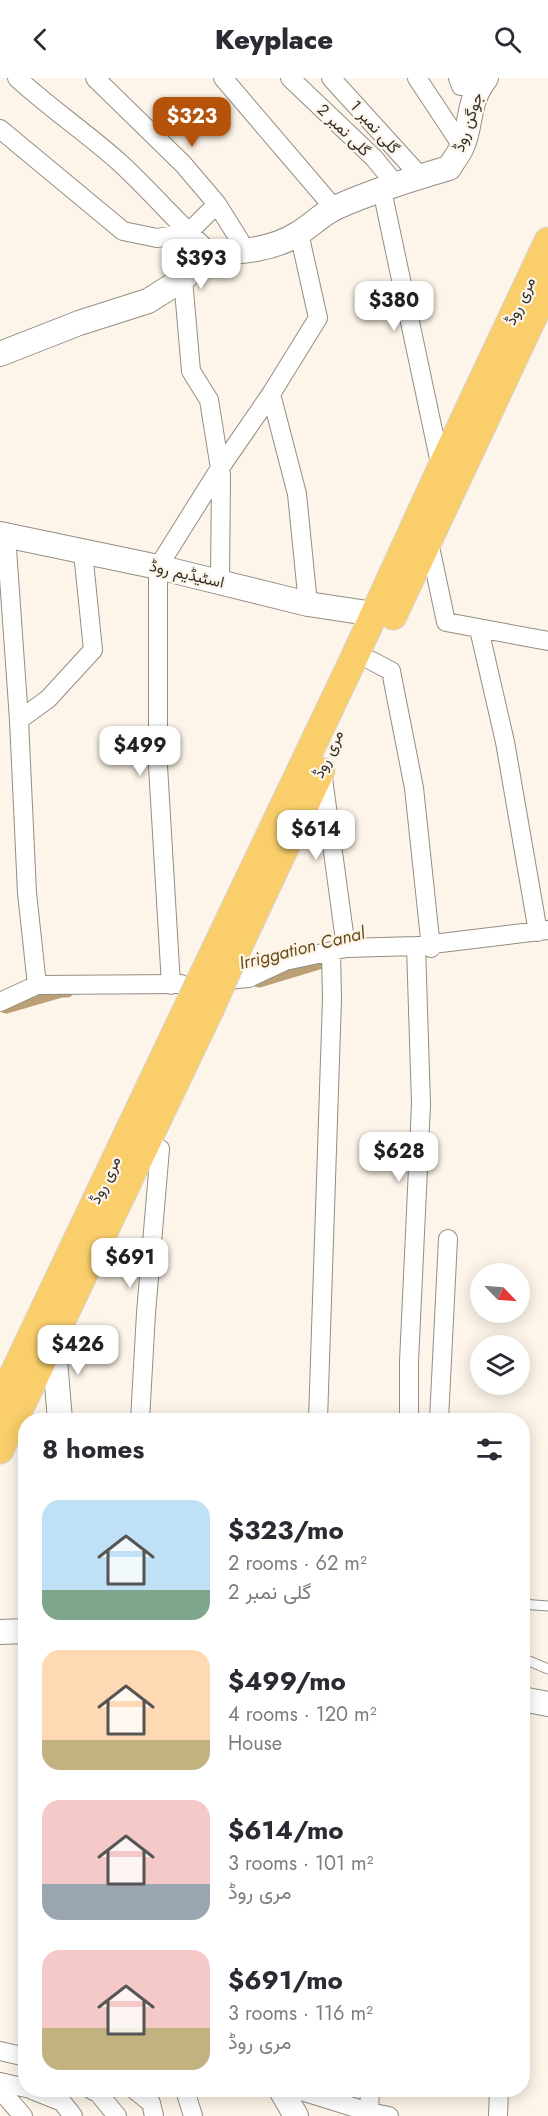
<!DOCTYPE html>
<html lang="en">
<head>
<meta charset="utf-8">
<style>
	:root { --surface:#fff; --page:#f7f7f7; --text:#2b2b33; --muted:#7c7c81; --accent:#b45309 }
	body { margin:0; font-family:Jost,Vazirmatn,sans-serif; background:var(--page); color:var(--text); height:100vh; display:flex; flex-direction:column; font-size:22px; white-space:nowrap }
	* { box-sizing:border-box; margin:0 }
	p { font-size:20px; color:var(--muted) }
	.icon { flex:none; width:33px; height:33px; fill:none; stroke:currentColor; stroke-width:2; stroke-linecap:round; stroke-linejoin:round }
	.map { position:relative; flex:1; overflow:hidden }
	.side { position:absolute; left:18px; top:1335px; width:512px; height:684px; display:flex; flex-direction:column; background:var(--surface); border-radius:24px; box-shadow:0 3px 15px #0003 }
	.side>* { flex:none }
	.needle { width:39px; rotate:115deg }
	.tools { position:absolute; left:470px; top:1185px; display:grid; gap:12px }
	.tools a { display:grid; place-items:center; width:60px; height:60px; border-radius:50%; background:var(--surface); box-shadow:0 3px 15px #0003; font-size:30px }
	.price { position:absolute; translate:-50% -51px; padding:0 14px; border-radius:12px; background:#fff; color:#222; font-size:20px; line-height:39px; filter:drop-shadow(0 2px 3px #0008) }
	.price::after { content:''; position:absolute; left:50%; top:36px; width:18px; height:14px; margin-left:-9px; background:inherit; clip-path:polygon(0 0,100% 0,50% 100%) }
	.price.active { background:var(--accent); color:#fff }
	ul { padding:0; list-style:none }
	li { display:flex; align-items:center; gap:18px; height:150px; padding:0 24px }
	li span { display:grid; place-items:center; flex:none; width:168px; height:120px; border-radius:18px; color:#555 }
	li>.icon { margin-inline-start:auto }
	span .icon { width:72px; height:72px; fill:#fffc; stroke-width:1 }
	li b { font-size:26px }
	h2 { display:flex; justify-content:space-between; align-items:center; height:72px; padding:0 24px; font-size:26px }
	header { display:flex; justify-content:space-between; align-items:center; height:78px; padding:0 24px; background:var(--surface); font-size:27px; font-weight:800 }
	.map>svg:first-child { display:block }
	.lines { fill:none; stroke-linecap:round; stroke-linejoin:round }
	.canal { stroke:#bba075; stroke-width:15 }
	.lane-casing { stroke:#948d82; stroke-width:11 }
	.street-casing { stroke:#948d82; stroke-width:20 }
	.secondary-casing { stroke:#948d82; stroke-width:26 }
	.primary-casing { stroke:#d6d6d5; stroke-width:29 }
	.lane { stroke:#fff; stroke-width:9 }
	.street { stroke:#fff; stroke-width:18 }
	.secondary { stroke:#fff; stroke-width:24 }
	.primary { stroke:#f9ce6b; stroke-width:27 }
	.primary-bridge-casing { stroke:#d6d6d5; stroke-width:29; stroke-linecap:butt }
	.primary-bridge { stroke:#f9ce6b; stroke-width:27 }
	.labels { text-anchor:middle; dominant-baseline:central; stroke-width:4.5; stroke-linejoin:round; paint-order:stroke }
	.street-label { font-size:16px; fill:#34312d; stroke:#fdf5e9 }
	.water-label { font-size:18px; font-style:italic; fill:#684c18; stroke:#fdf5e9 }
</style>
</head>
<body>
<header><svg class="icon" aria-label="back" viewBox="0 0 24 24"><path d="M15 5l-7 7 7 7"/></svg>Keyplace<svg class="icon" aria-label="search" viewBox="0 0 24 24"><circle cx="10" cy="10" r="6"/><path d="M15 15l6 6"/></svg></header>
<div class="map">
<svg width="548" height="2038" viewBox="0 0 548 2038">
	<rect width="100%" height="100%" fill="#fdf5e9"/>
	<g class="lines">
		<!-- canal -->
		<path class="canal" d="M 259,902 L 325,882
			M 6,928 L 61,912 L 67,912"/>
		<!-- lane casing -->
		<g class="lane-casing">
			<path id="lane" d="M 522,1526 L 548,1528
				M 522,1580 L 548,1591"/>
		</g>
		<!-- street casing -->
		<g class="street-casing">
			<path id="street" d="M 17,0 C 50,30 85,54 118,83 C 150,112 178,146 211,175
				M 95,0 L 183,86 L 217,126 L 247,174
				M 223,0 L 334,130
				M 290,0 L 374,80 L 396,107
				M 331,0 L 420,98
				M 417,0 L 462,68
				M 458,0 L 461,8 L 479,9
				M 0,51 L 123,153 L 157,160 L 188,155 L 217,126
				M 382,112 L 441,390
				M 183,201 L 191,293 L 209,322 L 221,397 L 220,503
				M 271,316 L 297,416 L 308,526
				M 6,457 L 19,642 L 27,815 L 37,907
				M 429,464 L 446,544 L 548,563
				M 479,551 L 505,664 L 538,854
				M 372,583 L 391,593 L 414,710 L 431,870
				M 19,642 L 48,621 L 93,572 L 83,474
				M 322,693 L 346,870
				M 214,903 L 249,900 L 285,883 L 346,870 L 416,868 L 548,852
				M 171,907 L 158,688 L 158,489 L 220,390 L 271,316 L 318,240 L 299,155
				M 0,924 L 37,907 L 181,906
				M 140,1342 L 146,1235 L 160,1071 L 147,1065
				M 318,1342 L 332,921 L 331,874
				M 409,1342 L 409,1284 L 421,1026 L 416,868
				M 439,1342 L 448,1161
				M 0,1973 L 26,1979
				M 0,2004 L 26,2010
				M 32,2012 L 62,2024 L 73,2038
				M 92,2012 L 98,2015 L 117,2038
				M 135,2012 L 151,2025 L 154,2038
				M 185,2012 L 193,2038
				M 298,2012 L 369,2034 L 389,2038
				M 2,2014 L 23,2038
				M 369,2034 L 370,2012
				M 498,2038 L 499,2012"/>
		</g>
		<!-- secondary casing -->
		<g class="secondary-casing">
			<path id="secondary" d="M 0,276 L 79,245 L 148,223 L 183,201 L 211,175 C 241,174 273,172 299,155 C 312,147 323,135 337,129 C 373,113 411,101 449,90 C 453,83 459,76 462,69 C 473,43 466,26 486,0
				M 0,456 L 158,489 L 308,526 L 374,536
				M 53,1258 L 60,1342
				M 0,1554 L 26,1553
				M 522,1621 L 548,1626
				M 281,2012 L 296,2038"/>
		</g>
		<!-- primary casing -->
		<g class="primary-casing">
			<path id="primary" d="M 393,538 L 548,208
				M 211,880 L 354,580 L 441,390 L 548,163
				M 230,887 L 321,693
				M 0,1324 L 190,924
				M 0,1372 L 210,932"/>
		</g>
		<!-- lane -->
		<use href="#lane" class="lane"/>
		<!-- street -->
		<use href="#street" class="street"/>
		<!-- secondary -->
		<use href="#secondary" class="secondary"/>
		<!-- primary -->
		<use href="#primary" class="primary"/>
		<!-- primary-bridge casing -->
		<g class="primary-bridge-casing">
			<path id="primary-bridge" d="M 190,924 L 211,880
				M 210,932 L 230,887"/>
		</g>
		<!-- primary-bridge -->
		<use href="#primary-bridge" class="primary-bridge"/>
	</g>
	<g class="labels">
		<!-- street labels -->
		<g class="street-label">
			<text transform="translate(468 44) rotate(-71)">جوگن روڈ</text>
			<text transform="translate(375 49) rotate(48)">گلی نمبر 1</text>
			<text transform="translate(344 52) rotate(44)">گلی نمبر 2</text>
			<text transform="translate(520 223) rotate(-65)">مری روڈ</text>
			<text transform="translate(187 496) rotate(13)">اسٹیڈیم روڈ</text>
			<text transform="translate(328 676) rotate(-65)">مری روڈ</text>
			<text transform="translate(105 1102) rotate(-64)">مری روڈ</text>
		</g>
		<!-- water labels -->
		<g class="water-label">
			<text transform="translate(302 870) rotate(-14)">Irriggation Canal</text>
		</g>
	</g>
</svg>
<div class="tools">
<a><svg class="needle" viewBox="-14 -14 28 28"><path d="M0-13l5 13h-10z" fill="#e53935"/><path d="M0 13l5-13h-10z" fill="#7c7c81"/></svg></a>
<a><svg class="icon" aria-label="layers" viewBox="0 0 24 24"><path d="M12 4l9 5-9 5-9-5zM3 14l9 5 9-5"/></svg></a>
</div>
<b class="price active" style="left:192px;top:70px">$323</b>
<b class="price" style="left:201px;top:212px">$393</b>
<b class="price" style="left:394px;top:254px">$380</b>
<b class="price" style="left:140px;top:699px">$499</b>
<b class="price" style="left:316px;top:783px">$614</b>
<b class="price" style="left:399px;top:1105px">$628</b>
<b class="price" style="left:130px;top:1211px">$691</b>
<b class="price" style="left:78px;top:1298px">$426</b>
<section class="side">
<h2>8 homes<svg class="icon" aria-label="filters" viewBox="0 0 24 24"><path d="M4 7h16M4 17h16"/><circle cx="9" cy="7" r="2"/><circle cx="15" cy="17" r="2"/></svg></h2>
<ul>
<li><span style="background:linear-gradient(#bfe0f5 75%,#7fa58c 0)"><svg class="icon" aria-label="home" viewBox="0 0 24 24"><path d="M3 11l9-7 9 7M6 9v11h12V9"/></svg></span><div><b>$323/mo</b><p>2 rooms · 62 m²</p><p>گلی نمبر 2</p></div></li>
<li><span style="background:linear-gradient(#ffd9b3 75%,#c2b280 0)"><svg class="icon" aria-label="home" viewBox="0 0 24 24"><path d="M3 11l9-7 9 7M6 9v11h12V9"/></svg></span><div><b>$499/mo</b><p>4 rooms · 120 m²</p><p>House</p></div></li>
<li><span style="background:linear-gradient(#f6c9c9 70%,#9aa5b1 0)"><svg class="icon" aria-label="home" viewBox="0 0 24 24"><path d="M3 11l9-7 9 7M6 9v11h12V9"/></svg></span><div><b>$614/mo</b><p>3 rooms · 101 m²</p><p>مری روڈ</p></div></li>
<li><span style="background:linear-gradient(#f6c9c9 65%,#c2b280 0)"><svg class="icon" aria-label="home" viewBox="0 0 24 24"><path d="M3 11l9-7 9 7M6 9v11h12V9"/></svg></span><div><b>$691/mo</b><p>3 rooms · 116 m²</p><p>مری روڈ</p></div></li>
</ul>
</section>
</div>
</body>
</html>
